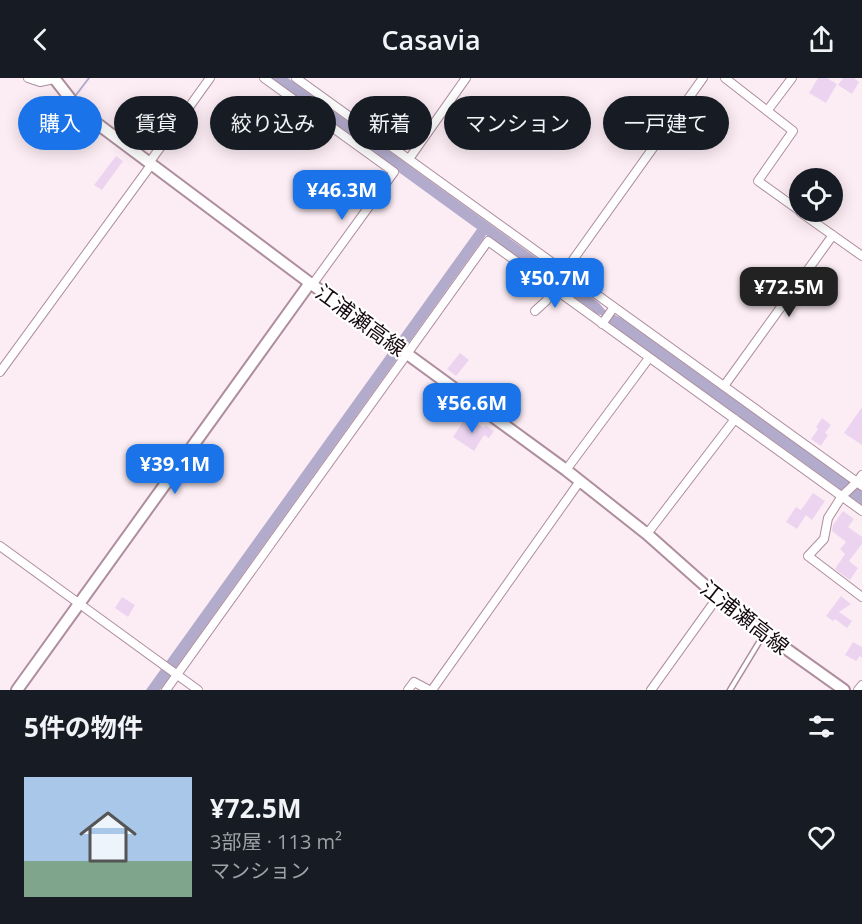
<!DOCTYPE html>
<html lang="ja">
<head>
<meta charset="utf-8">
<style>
	:root { --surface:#171b24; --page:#20242c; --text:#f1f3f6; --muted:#9ea1a6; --accent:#1a73e8 }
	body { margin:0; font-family:"Open Sans","Noto Sans JP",sans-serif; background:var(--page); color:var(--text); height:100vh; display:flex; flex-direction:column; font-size:22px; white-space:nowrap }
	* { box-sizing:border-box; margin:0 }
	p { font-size:20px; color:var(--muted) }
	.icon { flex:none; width:33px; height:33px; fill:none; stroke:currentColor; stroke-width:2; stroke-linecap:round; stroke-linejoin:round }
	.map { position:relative; height:612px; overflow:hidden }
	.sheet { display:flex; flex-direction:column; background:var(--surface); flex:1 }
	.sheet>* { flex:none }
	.top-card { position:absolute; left:18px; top:18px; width:826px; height:54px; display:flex; gap:12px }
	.controls { position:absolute; left:789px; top:90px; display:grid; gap:12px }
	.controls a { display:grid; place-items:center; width:54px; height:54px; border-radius:50%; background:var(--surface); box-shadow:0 3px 15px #0003; font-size:30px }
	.price { position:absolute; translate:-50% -51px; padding:0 14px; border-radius:12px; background:var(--accent); color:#fff; font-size:20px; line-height:39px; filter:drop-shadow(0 2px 3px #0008) }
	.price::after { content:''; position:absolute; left:50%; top:36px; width:18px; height:14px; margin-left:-9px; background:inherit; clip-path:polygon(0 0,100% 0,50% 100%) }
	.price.current { background:#222; color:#fff }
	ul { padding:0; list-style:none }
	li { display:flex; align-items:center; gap:18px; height:150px; padding:0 24px }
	li span { display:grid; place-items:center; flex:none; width:168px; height:120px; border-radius:0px; color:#555 }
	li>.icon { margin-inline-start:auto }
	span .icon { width:72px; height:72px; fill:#fffc; stroke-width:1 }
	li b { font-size:26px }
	h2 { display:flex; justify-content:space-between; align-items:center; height:72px; padding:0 24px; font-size:26px }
	.tag { padding:0 21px; border-radius:27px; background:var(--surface); box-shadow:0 3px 15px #0003; font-size:21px; line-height:54px }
	.tag.current { background:var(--accent); color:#fff }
	header { display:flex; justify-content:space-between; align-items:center; height:78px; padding:0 24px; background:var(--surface); font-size:27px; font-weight:600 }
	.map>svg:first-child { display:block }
	.water { fill:#b2abcc }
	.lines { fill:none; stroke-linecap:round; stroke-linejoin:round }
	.stream { stroke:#b2abcc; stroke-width:2 }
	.building { fill:#ecd4f0 }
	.service-casing { stroke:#ae8d9d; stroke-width:7 }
	.minor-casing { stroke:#ae8d9d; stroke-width:10 }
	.tertiary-casing { stroke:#ae8d9d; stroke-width:14 }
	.secondary-casing { stroke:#ae8d9d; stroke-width:14 }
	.service { stroke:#fff; stroke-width:4 }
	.minor { stroke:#fff; stroke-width:8 }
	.tertiary { stroke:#fff; stroke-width:10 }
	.secondary { stroke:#fff; stroke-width:10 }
	.labels { text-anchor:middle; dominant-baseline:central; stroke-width:4.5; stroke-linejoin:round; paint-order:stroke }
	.street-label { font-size:21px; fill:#15090f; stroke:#fff }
</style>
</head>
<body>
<header><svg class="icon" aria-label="back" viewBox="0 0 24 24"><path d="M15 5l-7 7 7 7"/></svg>Casavia<svg class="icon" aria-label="share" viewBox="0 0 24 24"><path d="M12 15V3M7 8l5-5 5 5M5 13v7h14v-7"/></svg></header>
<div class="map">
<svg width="862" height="612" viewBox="0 0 862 612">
	<rect width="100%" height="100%" fill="#fcedf4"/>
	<!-- water -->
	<path class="water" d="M 269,0 L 288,0 L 599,225 L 605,232 L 621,240 L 862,413 L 862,427 L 615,250 L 601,237 L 592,235 L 592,232 L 486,157 L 160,612 L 146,612 L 477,151 Z"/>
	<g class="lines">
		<!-- stream -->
		<path class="stream" d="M 76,17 L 89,0"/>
	</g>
	<!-- building -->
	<path class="building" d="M 818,0 L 827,0 L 837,6 L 826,25 L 809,15 Z
		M 843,0 L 854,0 L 859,4 L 852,16 L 838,7 Z
		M 116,78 L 123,83 L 102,112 L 94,107 Z
		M 460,275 L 469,282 L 456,298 L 447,291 Z
		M 862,329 L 862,367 L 844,355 Z
		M 466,339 L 484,350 L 485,347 L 494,353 L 489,360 L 484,357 L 474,373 L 453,359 Z
		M 822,340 L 831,347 L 825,355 L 828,357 L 821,368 L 811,361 L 818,351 L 816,349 Z
		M 813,415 L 825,423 L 812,442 L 806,437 L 797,451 L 786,444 L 796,429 L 801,432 Z
		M 843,433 L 854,441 L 848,449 L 862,459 L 862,466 L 849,483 L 858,490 L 850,502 L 835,491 L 845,476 L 840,471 L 846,464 L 832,453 L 833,447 Z
		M 841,518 L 851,526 L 839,534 L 852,543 L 847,550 L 835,541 L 833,543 L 826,538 Z
		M 122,519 L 135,527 L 128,539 L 115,530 Z
		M 853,564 L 862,569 L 862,580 L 860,578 L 856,583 L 845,577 Z"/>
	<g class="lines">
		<!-- service casing -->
		<g class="service-casing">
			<path id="service" d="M 730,612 L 764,556"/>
		</g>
		<!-- minor casing -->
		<g class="minor-casing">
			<path id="minor" d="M 28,0 L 40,4 L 54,1
				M 264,0 L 394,94 L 312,207
				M 296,0 L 857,404 L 842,418 L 828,440 L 824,461 L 808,478 L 862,519
				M 725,0 L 793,53 L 758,103 L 800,133
				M 767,33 L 792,0
				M 409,81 L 466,0
				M 149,85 L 210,0
				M 800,134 L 862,178
				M 565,193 L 703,0
				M 535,233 L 546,223 L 554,211
				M 602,246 L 614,229
				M 0,294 L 151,87
				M 724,308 L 833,157
				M 566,392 L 649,280
				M 862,397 L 857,404 L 862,408
				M 647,456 L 735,341
				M 0,468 L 198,612
				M 166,612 L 488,163 L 862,433
				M 408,612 L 414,604 L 429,612
				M 432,612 L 580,403
				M 651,612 L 717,520
				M 858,612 L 862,607"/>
		</g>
		<!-- tertiary casing -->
		<g class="tertiary-casing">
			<path id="tertiary" d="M 17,612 L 310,205"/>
		</g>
		<!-- secondary casing -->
		<g class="secondary-casing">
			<path id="secondary" d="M 54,0 L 79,32 L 115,59 L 310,205 L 566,392 L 647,456 L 736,535 L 844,612"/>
		</g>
		<!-- service -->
		<use href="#service" class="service"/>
		<!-- minor -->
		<use href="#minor" class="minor"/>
		<!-- tertiary -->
		<use href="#tertiary" class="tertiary"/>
		<!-- secondary -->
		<use href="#secondary" class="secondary"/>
	</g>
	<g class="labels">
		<!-- street labels -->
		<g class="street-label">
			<text transform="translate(361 242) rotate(36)">江浦瀬高線</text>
			<text transform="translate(745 539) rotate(38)">江浦瀬高線</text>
		</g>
	</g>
</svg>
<div class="controls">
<a><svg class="icon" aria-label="locate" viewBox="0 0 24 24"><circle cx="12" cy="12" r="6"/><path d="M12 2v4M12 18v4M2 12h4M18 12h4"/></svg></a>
</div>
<b class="price" style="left:342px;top:143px">¥46.3M</b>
<b class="price" style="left:555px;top:231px">¥50.7M</b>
<b class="price current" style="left:789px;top:240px">¥72.5M</b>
<b class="price" style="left:472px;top:356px">¥56.6M</b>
<b class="price" style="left:175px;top:417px">¥39.1M</b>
<div class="top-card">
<a class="tag current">購入</a>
<a class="tag">賃貸</a>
<a class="tag">絞り込み</a>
<a class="tag">新着</a>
<a class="tag">マンション</a>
<a class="tag">一戸建て</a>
</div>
</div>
<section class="sheet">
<h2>5件の物件<svg class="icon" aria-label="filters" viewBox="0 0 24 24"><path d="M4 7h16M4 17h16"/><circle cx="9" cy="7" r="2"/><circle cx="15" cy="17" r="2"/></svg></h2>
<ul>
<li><span style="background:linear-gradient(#a9c7e8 70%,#7fa58c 0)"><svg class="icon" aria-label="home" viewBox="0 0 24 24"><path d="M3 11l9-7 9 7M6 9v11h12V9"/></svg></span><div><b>¥72.5M</b><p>3部屋 · 113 m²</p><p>マンション</p></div><svg class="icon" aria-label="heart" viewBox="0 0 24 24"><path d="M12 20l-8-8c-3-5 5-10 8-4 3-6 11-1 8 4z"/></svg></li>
</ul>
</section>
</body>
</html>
